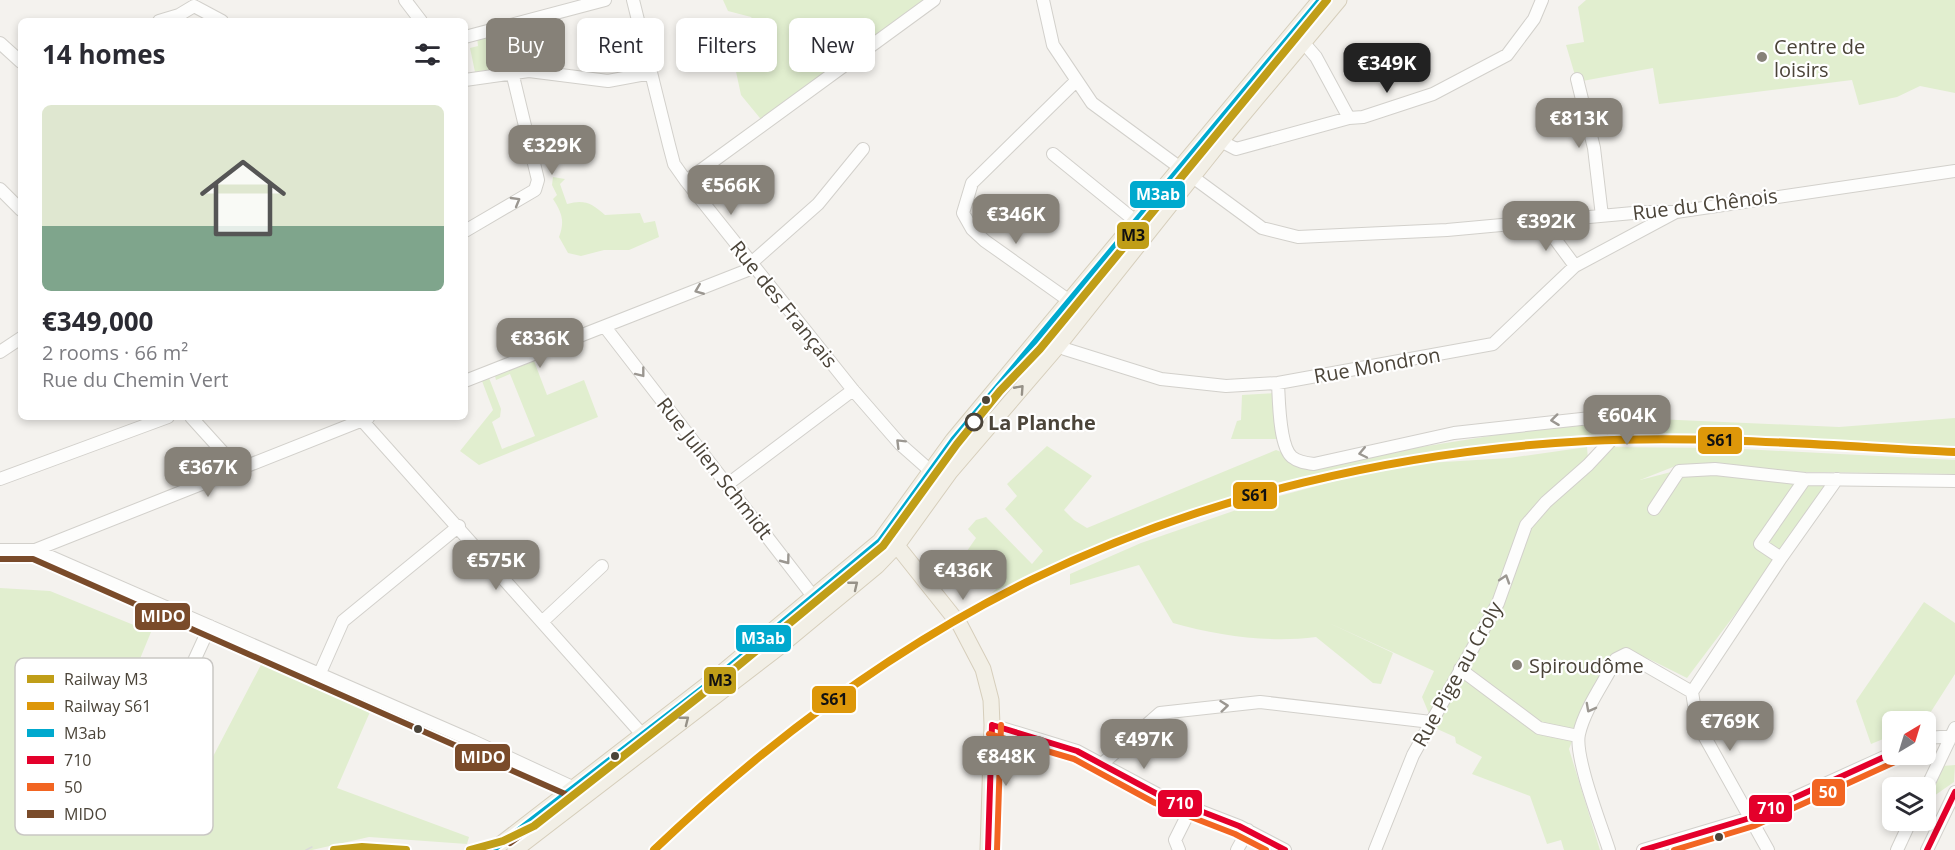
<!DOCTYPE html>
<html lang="en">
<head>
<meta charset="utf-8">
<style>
	:root { --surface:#fff; --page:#f7f7f7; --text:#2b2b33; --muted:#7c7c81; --line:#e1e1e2; --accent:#868178 }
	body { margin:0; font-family:"Open Sans",sans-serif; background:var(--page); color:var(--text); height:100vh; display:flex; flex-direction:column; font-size:22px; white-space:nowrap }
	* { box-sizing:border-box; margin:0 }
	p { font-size:20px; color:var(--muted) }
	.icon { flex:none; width:33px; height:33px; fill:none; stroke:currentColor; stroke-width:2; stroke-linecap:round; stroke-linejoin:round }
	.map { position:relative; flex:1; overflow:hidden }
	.details { position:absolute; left:18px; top:18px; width:450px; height:402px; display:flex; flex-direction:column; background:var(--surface); border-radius:9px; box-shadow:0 3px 9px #0003 }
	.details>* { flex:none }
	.top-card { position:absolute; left:486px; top:18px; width:570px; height:54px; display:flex; gap:12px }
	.needle { width:39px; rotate:38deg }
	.buttons { position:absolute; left:1882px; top:711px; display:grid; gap:12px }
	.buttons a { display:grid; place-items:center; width:54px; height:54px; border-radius:9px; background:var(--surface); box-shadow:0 3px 9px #0003; font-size:30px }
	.price { position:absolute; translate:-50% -51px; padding:0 14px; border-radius:12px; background:var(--accent); color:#fff; font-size:20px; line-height:39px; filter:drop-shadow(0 2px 3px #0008) }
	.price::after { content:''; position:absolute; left:50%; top:36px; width:18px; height:14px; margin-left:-9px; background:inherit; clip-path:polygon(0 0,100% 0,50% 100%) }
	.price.active { background:#222; color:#fff }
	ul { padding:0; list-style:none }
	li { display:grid; align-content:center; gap:12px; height:318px; padding:0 24px }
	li+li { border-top:2px solid var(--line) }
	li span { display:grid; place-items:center; height:186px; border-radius:9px; color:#555 }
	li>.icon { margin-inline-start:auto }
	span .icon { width:108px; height:108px; fill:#fffc; stroke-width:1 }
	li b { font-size:26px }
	h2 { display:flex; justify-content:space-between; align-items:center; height:72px; padding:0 24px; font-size:26px }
	.tag { padding:0 21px; border-radius:9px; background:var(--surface); box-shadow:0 3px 9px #0003; font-size:21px; line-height:54px }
	.tag.active { background:var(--accent); color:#fff }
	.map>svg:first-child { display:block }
	.green { fill:#e1eecf }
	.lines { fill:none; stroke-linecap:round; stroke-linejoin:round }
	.minor-casing { stroke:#d2d0cb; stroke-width:14 }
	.major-casing { stroke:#d6cebb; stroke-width:17 }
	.minor { stroke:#fdfdfc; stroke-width:12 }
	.major { stroke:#f2efe6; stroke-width:15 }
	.tram { stroke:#dbdbda; stroke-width:1.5 }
	.bus-1-casing { stroke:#fff; stroke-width:10 }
	.bus-2-casing { stroke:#fff; stroke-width:10 }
	.bus-3-casing { stroke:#fff; stroke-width:10 }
	.bus-4-casing { stroke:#fff; stroke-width:10 }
	.bus-1 { stroke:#00a9ce; stroke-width:6 }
	.bus-2 { stroke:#e4002b; stroke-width:6 }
	.bus-3 { stroke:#f26522; stroke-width:6 }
	.bus-4 { stroke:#7a4b2a; stroke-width:6 }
	.rail-1-casing { stroke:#fff; stroke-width:12 }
	.rail-2-casing { stroke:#fff; stroke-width:12 }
	.rail-1 { stroke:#c09e18; stroke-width:8 }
	.rail-2 { stroke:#dd9709; stroke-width:8 }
	.oneway { stroke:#9b9791 }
	.oneway2 { stroke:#969187 }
	.poi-dot { fill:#868178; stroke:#fff; stroke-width:2 }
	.bus-dot { fill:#4b4439; stroke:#fff; stroke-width:2 }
	.stop-dot { fill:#fff; stroke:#4b4439; stroke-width:3 }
	.labels { text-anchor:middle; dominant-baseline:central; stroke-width:4.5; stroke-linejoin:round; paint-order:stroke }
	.poi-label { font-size:20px; fill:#4b4439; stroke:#fff; text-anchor:start }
	.street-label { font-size:20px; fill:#4b4439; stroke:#fff }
	.stop-label { font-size:20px; font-weight:bold; fill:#4b4439; stroke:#fff; text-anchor:start }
	.key { fill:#fff; stroke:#c9c7c4; stroke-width:1.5 }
	.key-label { font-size:16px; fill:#4b4439 }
	.line-badge { stroke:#fff; stroke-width:2 }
	.badge-label { font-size:16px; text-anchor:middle; font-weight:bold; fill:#fff }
	.pale-badge-label { font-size:16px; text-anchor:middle; font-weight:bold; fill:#111 }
</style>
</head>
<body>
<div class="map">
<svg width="1955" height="850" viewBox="0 0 1955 850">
	<rect width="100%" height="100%" fill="#f4f2ee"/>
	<!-- green -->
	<path class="green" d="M 723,0 L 934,0 L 764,123 L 741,95 L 732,53 L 765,37 L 751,17 L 728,11 Z
		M 1586,0 L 1955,0 L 1955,93 L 1920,86 L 1897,97 L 1859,105 L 1852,80 L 1659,104 L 1653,68 L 1577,82 L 1566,45 L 1584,42 L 1578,7 Z
		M 491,33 L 499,68 L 475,72 L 470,48 L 478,46 L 477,38 Z
		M 553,177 L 565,179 L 560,184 L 567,204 C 584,199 592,203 605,215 L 640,213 L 644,223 L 655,221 L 659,237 L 629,250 L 604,250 L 581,256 L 568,253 L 559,237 C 565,221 562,213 553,199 L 557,195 L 552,185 Z
		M 534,361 L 547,395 L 584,380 L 598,417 L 479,465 L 460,451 L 493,410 L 482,381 L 489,378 L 501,409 L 500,417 L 492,422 L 502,449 L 535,436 L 510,374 L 496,380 L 495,376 Z
		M 1275,393 L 1279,439 L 1231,439 L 1237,421 L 1241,420 L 1242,395 Z
		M 1627,414 L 1633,418 L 1839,427 L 1955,418 L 1955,448 L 1619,433 L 1570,436 L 1405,458 L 1259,486 L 984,601 L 998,587 L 967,551 L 976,538 L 968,529 L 976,520 L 986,517 L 1032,564 L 1043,551 L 1005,509 L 1017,496 L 1007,484 L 1047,446 L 1092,476 L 1064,510 L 1074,520 L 1087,528 L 1276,450 L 1314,464 Z
		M 1587,447 L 1588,459 L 1600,447 L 1724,448 L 1955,460 L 1955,474 L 1805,472 L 1678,465 L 1640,480 L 1679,470 L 1837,479 L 1687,678 L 1649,659 L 1622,651 L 1581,718 L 1569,749 L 1600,850 L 1564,850 L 1561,840 L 1547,844 L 1530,796 L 1472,774 L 1482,757 L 1456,743 L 1455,737 L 1435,728 L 1422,697 L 1434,671 L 1329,623 L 1393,653 L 1381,684 L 1373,683 L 1316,637 C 1269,643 1219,636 1173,623 L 1139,565 L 1070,585 L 1070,574 L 1141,543 L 1268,499 L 1395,465 L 1509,458 Z
		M 0,588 L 50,591 L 151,632 L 112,727 L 206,770 L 264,659 L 373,705 L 337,788 L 469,837 L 467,844 L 369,837 L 312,850 L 0,850 Z
		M 1924,602 L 1955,623 L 1955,674 L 1925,721 L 1893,722 L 1893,735 L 1871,744 L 1856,701 Z
		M 1955,765 L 1954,782 L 1931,798 L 1926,810 L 1926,802 L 1942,766 Z"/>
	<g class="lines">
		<!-- minor casing -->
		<g class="minor-casing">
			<path id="minor" d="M 405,0 L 421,21
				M 633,0 L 669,145 L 674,164 L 686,181 L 853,390 L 900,444 L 943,482
				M 1043,0 L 1053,45 L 1092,103 L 1262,228 L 1298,237 L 1447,230 L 1644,212 L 1676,212 L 1955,171
				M 194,6 L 222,21
				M 159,21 L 179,15 L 194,6
				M 465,37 L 605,0
				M 1303,42 L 1316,57 L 1349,118
				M 0,43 L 21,62
				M 1577,79 L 1594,148 L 1602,216
				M 465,80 L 529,71 L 608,81 L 651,73
				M 1213,137 L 1236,149 L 1349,118 L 1363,117 L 1433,94 L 1507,55 L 1534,19 L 1542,0
				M 1053,154 L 1149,232
				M 686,181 L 934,0
				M 0,189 L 21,210
				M 1541,220 L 1575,266
				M 465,231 L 535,190 L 538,180 L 512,72
				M 750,264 L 818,204 L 863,149
				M 1071,302 L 985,241 L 972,229 L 963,213 L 972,183 L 1075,82
				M 605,327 L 819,604
				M 1043,334 L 1065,349 L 1161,379 L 1226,386 L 1278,383 L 1493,344 L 1575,266 L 1674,213
				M 0,352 L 21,338
				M 465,381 L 753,268
				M 1278,383 C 1279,400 1279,446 1292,457 C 1298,462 1306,463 1314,464 L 1454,433 L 1627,414 L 1632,418 L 1588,465 L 1546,502 L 1526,525 L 1498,603 L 1413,755 L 1375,850
				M 191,417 L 239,470
				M 359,417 L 648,741
				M 0,479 L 168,417
				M 728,484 L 853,390
				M 1654,509 L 1679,471 L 1715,469 L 1805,479 L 1955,481
				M 0,550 L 35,550 L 473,741 L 581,791
				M 35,550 L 368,418
				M 1781,558 L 1760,544 L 1805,479
				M 543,621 L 602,566
				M 1460,669 L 1539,728 L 1578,736
				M 320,673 L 343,621 L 459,526
				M 1692,692 L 1781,558 L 1837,479
				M 162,721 L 171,711 L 210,626
				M 992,725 L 1077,751 L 1159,795 L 1239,826 L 1285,850
				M 1926,738 L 1955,736
				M 1102,764 L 1160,713 L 1260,702 L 1431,722
				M 1926,789 L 1955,728
				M 1179,850 L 1175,840 L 1191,808
				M 1237,850 L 1248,830
				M 1609,850 C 1601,825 1574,756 1579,734 C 1585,708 1604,683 1616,659 L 1626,654 L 1692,692 L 1697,723 L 1768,850
				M 1643,850 L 1750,818 L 1893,753
				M 1897,850 L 1911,820
				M 1927,850 L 1955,792"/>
		</g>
		<!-- major casing -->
		<g class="major-casing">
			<path id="major" d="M 890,537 L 960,625 L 983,669 L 991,700 L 992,725 L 988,850
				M 493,850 L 713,680 L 880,541 L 953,440 L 1320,0
				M 515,850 L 778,648 L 877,566 L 898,544 L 950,472 L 1058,346 L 1221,141 L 1339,0"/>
		</g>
		<!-- minor -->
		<use href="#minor" class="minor"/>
		<!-- major -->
		<use href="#major" class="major"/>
		<!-- tram -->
		<path class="tram" d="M 306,850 L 312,847"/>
		<!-- bus-1 casing -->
		<g class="bus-1-casing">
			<path id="bus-1" d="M 493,850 L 713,680 L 880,541 L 953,440 L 1320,0"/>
		</g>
		<!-- bus-2 casing -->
		<g class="bus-2-casing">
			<path id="bus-2" d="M 992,725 L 1077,751 L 1159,795 L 1239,826 L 1285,850
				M 988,850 L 992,725
				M 1643,850 L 1750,818 L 1893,753
				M 1927,850 L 1955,792"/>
		</g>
		<!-- bus-3 casing -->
		<g class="bus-3-casing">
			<path id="bus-3" d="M 989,734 L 1074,759 L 1155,803 L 1235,834 L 1266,850
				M 997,850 L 1001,725
				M 1674,850 L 1754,826 L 1897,761"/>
		</g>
		<!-- bus-4 casing -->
		<g class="bus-4-casing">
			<path id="bus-4" d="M 0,559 L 33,559 L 572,797 L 510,843"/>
		</g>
		<!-- bus-1 -->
		<use href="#bus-1" class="bus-1"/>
		<!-- bus-2 -->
		<use href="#bus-2" class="bus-2"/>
		<!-- bus-3 -->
		<use href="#bus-3" class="bus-3"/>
		<!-- bus-4 -->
		<use href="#bus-4" class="bus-4"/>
		<!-- rail-1 casing -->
		<g class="rail-1-casing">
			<path id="rail-1" d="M 334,850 L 362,847 L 406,850
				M 470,850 L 503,841 L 534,826 L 733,670 L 883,546 L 957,444 L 1000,391 L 1040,349 L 1327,0"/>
		</g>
		<!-- rail-2 casing -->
		<g class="rail-2-casing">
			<path id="rail-2" d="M 654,850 C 766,743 894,647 1033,579 C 1204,496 1398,451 1587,441 C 1709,435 1833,446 1955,452"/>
		</g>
		<!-- rail-1 -->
		<use href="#rail-1" class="rail-1"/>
		<!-- rail-2 -->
		<use href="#rail-2" class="rail-2"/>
	</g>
	<!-- one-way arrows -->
	<defs><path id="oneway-chevron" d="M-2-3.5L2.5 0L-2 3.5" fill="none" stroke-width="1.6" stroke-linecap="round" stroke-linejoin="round" transform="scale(1.5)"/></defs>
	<g class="oneway">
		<use href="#oneway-chevron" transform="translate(516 201) rotate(-30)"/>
		<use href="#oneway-chevron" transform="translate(699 290) rotate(158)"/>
		<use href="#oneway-chevron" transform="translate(641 373) rotate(52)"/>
		<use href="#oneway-chevron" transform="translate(1555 420) rotate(173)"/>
		<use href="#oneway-chevron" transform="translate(900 443) rotate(-135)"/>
		<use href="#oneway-chevron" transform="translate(1363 453) rotate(168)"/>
		<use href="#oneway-chevron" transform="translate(786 560) rotate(53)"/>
		<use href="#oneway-chevron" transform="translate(1505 579) rotate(-72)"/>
		<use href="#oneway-chevron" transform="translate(1224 706) rotate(-6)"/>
		<use href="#oneway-chevron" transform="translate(1590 708) rotate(118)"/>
	</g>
	<g class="oneway2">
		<use href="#oneway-chevron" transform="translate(1020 389) rotate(-48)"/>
		<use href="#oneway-chevron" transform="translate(854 585) rotate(-39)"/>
		<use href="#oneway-chevron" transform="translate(685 720) rotate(-38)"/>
	</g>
	<!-- markers -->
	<g class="poi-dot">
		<circle cx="1762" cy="57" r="6"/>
		<circle cx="1517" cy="665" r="6"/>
	</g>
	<g class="bus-dot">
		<circle cx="986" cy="400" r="5"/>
		<circle cx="418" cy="729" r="5"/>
		<circle cx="615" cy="756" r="5"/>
		<circle cx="1719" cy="837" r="5"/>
	</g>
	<circle class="stop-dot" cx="974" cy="422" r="8"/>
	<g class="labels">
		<!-- poi labels -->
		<g class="poi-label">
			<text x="1774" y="46">Centre de<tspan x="1774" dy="23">loisirs</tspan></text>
			<text x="1529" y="665">Spiroudôme</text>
		</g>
		<!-- street labels -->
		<g class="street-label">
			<text transform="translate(1705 204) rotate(-7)">Rue du Chênois</text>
			<text transform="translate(784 304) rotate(51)">Rue des Français</text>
			<text transform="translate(1377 365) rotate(-10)">Rue Mondron</text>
			<text transform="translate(715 468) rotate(52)">Rue Julien Schmidt</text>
			<text transform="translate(1457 674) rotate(-61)">Rue Pige au Croly</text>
		</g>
		<!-- stop labels -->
		<g class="stop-label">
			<text x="988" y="422">La Planche</text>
		</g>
	</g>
	<!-- legend -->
	<rect x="15" y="658" width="198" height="177" rx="9" class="key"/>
	<rect x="27" y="675" width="27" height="8" fill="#c09e18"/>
	<rect x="27" y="702" width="27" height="8" fill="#dd9709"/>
	<rect x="27" y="729" width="27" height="8" fill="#00a9ce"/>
	<rect x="27" y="756" width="27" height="8" fill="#e4002b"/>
	<rect x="27" y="783" width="27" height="8" fill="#f26522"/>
	<rect x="27" y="810" width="27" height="8" fill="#7a4b2a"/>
	<g class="key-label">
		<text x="64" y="685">Railway M3</text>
		<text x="64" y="712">Railway S61</text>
		<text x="64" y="739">M3ab</text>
		<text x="64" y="766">710</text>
		<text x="64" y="793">50</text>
		<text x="64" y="820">MIDO</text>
	</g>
	<g class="line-badge">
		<rect x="1129" y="180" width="57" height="29" rx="6" fill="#00a9ce"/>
		<rect x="1116" y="221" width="34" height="29" rx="6" fill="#c09e18"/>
		<rect x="1697" y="426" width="46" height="29" rx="6" fill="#dd9709"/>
		<rect x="1232" y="481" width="46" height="29" rx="6" fill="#dd9709"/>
		<rect x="134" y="602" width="57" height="29" rx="6" fill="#7a4b2a"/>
		<rect x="735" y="624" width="57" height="29" rx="6" fill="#00a9ce"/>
		<rect x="703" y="666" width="34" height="29" rx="6" fill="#c09e18"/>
		<rect x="811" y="685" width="46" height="29" rx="6" fill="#dd9709"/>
		<rect x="454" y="743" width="57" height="29" rx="6" fill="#7a4b2a"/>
		<rect x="1811" y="778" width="35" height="29" rx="6" fill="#f26522"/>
		<rect x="1157" y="789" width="46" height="29" rx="6" fill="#e4002b"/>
		<rect x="1748" y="794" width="45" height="29" rx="6" fill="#e4002b"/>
	</g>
	<g class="badge-label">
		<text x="1158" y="200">M3ab</text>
		<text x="163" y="622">MIDO</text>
		<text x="763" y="644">M3ab</text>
		<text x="483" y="763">MIDO</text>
		<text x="1828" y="798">50</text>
		<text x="1180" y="809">710</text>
		<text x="1771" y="814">710</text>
	</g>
	<g class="pale-badge-label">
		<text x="1133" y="241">M3</text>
		<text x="1720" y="446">S61</text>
		<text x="1255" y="501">S61</text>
		<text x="720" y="686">M3</text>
		<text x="834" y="705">S61</text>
	</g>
</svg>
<div class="buttons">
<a><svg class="needle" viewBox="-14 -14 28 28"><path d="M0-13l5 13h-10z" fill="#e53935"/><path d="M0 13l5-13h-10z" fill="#7c7c81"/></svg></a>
<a><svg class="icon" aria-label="layers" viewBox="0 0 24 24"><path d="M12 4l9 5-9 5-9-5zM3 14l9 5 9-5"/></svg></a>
</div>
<b class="price active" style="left:1387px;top:94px">€349K</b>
<b class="price" style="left:1579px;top:149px">€813K</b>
<b class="price" style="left:552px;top:176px">€329K</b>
<b class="price" style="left:731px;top:216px">€566K</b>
<b class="price" style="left:1016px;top:245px">€346K</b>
<b class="price" style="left:1546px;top:252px">€392K</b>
<b class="price" style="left:540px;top:369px">€836K</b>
<b class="price" style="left:1627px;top:446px">€604K</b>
<b class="price" style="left:208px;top:498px">€367K</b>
<b class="price" style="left:496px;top:591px">€575K</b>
<b class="price" style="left:963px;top:601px">€436K</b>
<b class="price" style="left:1730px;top:752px">€769K</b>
<b class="price" style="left:1144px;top:770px">€497K</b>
<b class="price" style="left:1006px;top:787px">€848K</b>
<div class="top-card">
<a class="tag active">Buy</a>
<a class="tag">Rent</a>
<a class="tag">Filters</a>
<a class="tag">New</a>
</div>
<section class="details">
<h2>14 homes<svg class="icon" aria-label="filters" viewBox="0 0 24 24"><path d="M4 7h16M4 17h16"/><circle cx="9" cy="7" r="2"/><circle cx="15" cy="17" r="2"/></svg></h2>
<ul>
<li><span style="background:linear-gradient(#dfe7d0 65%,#7fa58c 0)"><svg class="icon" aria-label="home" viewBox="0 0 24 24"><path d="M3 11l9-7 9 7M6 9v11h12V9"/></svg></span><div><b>€349,000</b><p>2 rooms · 66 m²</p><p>Rue du Chemin Vert</p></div></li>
</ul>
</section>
</div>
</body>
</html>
